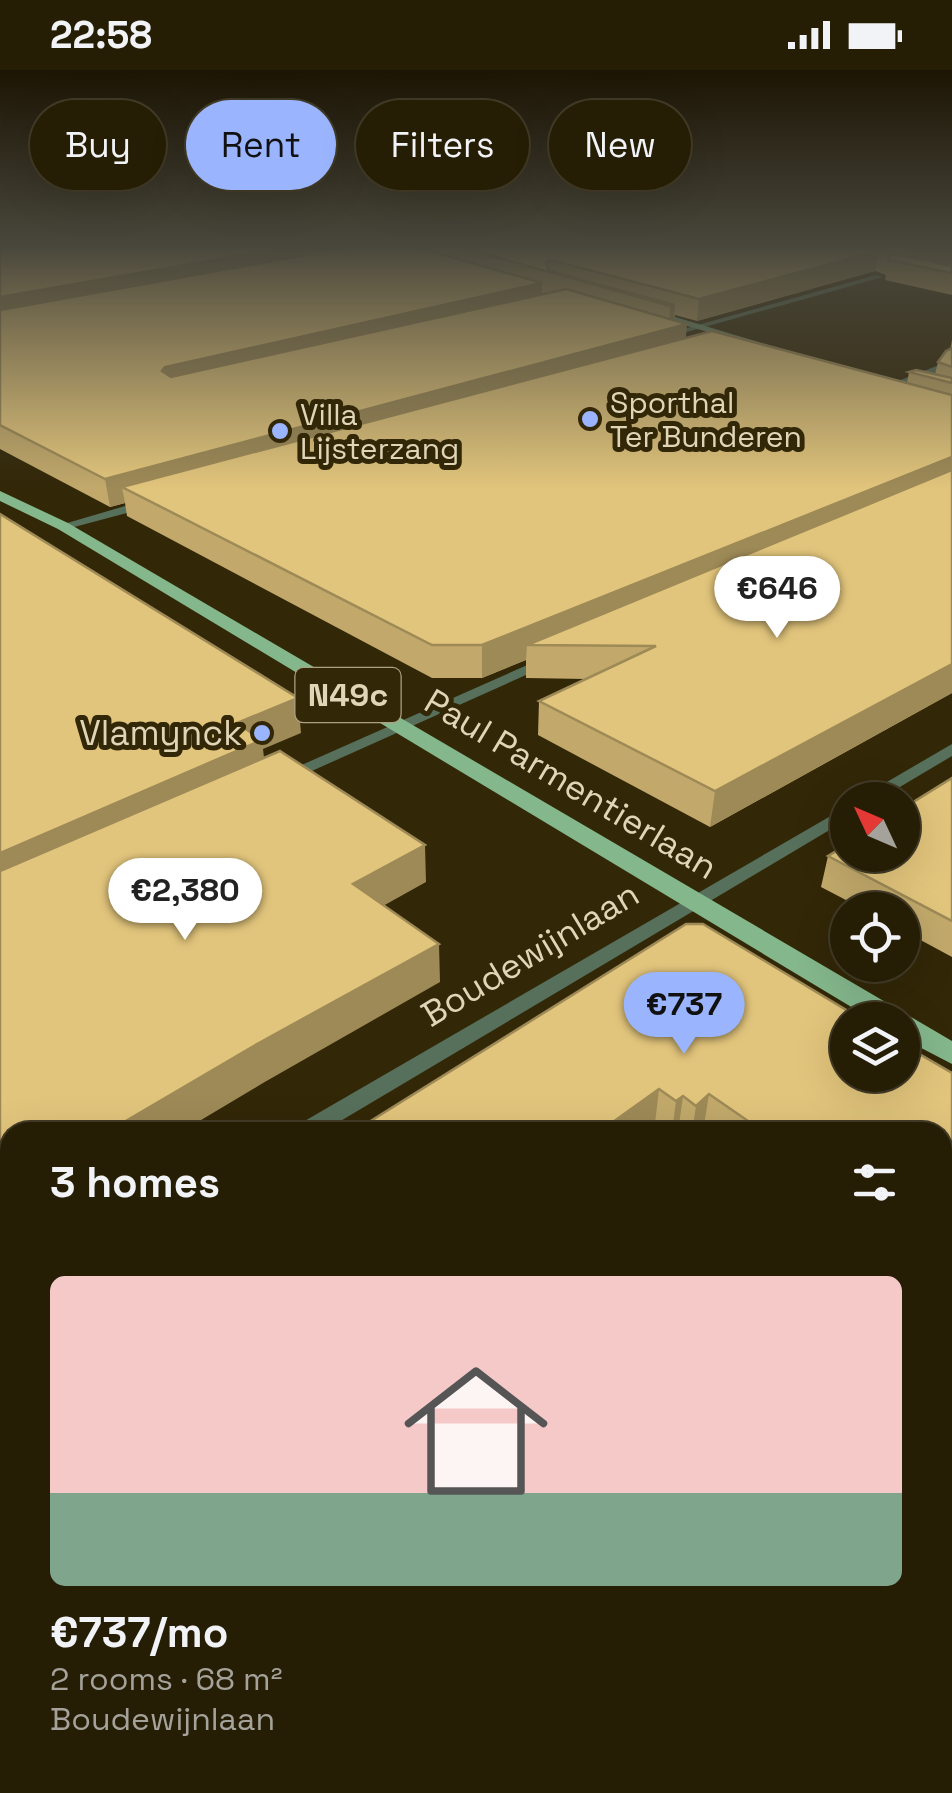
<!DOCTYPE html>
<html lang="en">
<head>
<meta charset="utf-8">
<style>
	:root { --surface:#261d05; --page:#322a13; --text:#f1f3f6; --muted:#a4a29a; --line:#423b27; --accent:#9ab5fd }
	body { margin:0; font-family:"Space Grotesk",sans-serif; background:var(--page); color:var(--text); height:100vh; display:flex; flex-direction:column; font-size:38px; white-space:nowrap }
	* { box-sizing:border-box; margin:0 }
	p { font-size:32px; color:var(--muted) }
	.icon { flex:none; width:55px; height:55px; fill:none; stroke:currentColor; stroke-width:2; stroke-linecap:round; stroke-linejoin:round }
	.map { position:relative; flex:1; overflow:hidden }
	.panel { position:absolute; left:0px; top:1052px; width:952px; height:672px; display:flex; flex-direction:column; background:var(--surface); border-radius:30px 30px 0 0; box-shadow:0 10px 40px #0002,0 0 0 2px var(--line) }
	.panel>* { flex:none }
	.hud { position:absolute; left:30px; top:30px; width:892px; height:90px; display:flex; gap:20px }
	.needle { width:65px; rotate:314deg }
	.fabs { position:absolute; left:830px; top:712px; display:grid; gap:20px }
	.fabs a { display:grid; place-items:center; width:90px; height:90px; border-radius:50%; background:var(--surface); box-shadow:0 10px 40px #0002,0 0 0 2px var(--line); font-size:50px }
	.price { position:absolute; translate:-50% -85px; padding:0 22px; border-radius:35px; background:#fff; color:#222; font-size:32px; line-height:65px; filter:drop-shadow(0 2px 5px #0008) }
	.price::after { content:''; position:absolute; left:50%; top:60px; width:30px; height:22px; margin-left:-15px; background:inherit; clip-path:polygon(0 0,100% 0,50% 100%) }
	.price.selected { background:var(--accent); color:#111 }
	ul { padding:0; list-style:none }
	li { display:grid; align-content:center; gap:20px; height:530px; padding:0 50px }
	li span { display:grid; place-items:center; height:310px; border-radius:15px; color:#555 }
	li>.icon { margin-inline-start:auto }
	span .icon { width:180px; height:180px; fill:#fffc; stroke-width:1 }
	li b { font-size:42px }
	h2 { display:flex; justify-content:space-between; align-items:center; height:120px; padding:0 50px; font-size:42px }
	.pill { padding:0 35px; border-radius:45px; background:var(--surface); box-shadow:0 10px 40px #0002,0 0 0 2px var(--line); font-size:35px; line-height:90px }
	.pill.selected { background:var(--accent); color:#111 }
	.status { display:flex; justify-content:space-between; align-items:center; height:70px; padding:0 50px; background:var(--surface); direction:ltr }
	.status svg { height:28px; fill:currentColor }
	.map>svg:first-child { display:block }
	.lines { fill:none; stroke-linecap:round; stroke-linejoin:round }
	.street { fill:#57705b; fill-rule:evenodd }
	.secondary { fill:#719876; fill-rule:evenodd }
	.primary { fill:#84b78c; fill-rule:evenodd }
	.wall { fill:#c2a96b }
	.shaded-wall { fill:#9e8a57 }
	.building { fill:#e2c57c; stroke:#9e8a57; stroke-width:2.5 }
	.poi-dot { fill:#9ab5fd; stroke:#322707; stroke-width:4 }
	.labels { text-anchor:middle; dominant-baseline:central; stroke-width:10; stroke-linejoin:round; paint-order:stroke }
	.far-poi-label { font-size:30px; fill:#e1d5b8; stroke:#322707; text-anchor:start }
	.shield { fill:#322707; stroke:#aca183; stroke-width:2.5 }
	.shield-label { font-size:32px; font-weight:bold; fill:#e1d5b8 }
	.poi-label { font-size:35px; fill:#e1d5b8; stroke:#322707; text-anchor:end }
	.street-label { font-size:35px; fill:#e1d5b8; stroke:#322707 }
</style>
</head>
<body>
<div class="status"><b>22:58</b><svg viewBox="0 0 49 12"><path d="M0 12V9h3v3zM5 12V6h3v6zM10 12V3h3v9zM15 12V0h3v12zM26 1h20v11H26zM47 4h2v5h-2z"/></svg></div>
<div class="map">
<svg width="952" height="1723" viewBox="0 0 952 1723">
	<rect width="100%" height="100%" fill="#322707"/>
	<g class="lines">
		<!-- street -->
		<path class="street" d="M 876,205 L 883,207 L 669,267 L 662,265 Z
			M 952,290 L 952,296 L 881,323 L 872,321 Z
			M 149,429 L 153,430 L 153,436 L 63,460 L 57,456 Z
			M 550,585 L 555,586 L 555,592 L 285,713 L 273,713 L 270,709 Z
			M 952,674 L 952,686 L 878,730 L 856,730 Z
			M 848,736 L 848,749 L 322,1062 L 292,1062 L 296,1056 Z
			M 10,1226 L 10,1251 L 0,1255 L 0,1229 Z
			M 0,1545 L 10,1545 L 10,1579 L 0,1579 Z"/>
		<!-- secondary -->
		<path class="secondary" d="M 646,240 L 652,240 L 775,277 L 767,279 L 646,244 Z"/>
		<!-- primary -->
		<path class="primary" d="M 0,421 L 68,453 L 952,971 L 952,994 L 902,968 L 902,950 L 873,950 L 58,459 L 0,431 Z
			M 0,1410 L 10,1414 L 10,1450 L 0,1446 Z
			M 822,1715 L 887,1715 L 891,1723 L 825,1723 Z"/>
	</g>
	<!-- wall -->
	<path class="wall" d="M 0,177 L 952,177 L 952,225 L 885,210 L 886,205 L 875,201 L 697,251 L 675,245 L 674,250 L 686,267 L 907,313 L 909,302 L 935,304 L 938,292 L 950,279 L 952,270 L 952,623 L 710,757 L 538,665 L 539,631 L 586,609 L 526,608 L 526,590 L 482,608 L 432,608 L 127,446 L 125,433 L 110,437 L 0,379 Z
		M 952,708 L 952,887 L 902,860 L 902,840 L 865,840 L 821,817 L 828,786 Z
		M 686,854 L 952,1003 L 952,1214 L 942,1208 L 942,1062 L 353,1062 Z
		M 942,1318 L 952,1320 L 952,1618 L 942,1615 Z"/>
	<!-- shaded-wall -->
	<path class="shaded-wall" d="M 288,177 L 367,177 L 0,250 L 0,227 Z
		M 906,177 L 952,177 L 952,199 L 927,198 L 929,188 L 908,194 L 903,193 Z
		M 878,181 L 875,201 L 697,251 L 699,229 Z
		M 542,213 L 542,234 L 168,321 L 162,301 L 165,297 Z
		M 675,235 L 673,257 L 669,258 L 670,236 Z
		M 687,254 L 685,277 L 122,417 L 125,433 L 110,437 L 105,409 Z
		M 952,387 L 952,412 L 527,575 L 526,590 L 482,608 L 482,575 Z
		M 952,594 L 952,623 L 710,757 L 715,721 Z
		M 298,628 L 301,663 L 263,679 L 266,705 L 0,825 L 0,783 L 237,653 Z
		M 425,775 L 426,812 L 356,851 L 353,814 Z
		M 439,874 L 440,912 L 263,1013 L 181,1062 L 107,1062 L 257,974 Z
		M 659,1019 L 654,1062 L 599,1062 Z
		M 709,1024 L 703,1062 L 692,1062 L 696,1036 Z
		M 683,1026 L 678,1062 L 672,1062 L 676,1031 Z
		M 10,1119 L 10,1167 L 0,1173 L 0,1125 Z"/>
	<!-- building -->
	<path class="building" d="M 0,177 L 288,177 L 0,227 Z
		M 351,177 L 416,177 L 542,213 L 165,297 L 162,301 L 171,307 L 566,219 L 687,254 L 105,409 L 0,355 L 0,240 Z
		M 460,177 L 865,177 L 952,196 L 952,203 L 888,190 L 890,185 L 878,181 L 699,229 L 551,190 L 546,193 L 549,201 L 675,235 L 670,236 Z
		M 941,177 L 952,177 L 952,179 L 931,180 Z
		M 712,261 L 952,325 L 952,387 L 482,575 L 432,575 L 122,417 Z
		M 952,278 L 952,297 L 938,292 L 946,281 Z
		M 916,300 L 952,308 L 952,313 L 909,302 Z
		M 952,400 L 952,594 L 715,721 L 539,631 L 656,576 L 527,575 Z
		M 0,444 L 298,628 L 237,653 L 262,670 L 0,783 Z
		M 280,681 L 425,775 L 353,814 L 439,874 L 257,974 L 107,1062 L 10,1062 L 10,1119 L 0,1125 L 0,801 Z
		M 952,708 L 952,851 L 828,786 L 848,774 L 848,785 L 902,785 L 902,739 Z
		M 686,854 L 703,854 L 863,950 L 848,950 L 848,1005 L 902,1005 L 902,974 L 952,1003 L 952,1143 L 942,1137 L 942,1062 L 764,1062 L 709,1024 L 696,1036 L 683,1026 L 676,1031 L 659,1019 L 599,1062 L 353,1062 Z
		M 942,1318 L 952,1320 L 952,1559 L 942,1556 Z"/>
	<!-- sky -->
	<linearGradient id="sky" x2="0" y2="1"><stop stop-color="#1c1504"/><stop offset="0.42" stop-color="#49473c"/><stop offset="1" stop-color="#49473c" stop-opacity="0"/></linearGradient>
	<rect width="952" height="419" fill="url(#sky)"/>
	<!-- markers -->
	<g class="poi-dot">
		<circle cx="590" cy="349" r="10"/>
		<circle cx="280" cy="361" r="10"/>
		<circle cx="262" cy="663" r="10"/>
	</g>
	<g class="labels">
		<!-- far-poi labels -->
		<g class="far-poi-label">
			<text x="610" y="332">Sporthal<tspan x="610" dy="34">Ter Bunderen</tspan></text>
			<text x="300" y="344">Villa<tspan x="300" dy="34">Lijsterzang</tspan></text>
		</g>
		<!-- shield labels -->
		<rect class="shield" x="295.5" y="598" width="105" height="54" rx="8"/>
		<g class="shield-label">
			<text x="348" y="625">N49c</text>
		</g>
		<!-- poi labels -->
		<g class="poi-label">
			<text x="242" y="663">Vlamynck</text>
		</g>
		<!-- street labels -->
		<g class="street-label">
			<text transform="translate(571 714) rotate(31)">Paul Parmentierlaan</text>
			<text transform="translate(530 884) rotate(-31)">Boudewijnlaan</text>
		</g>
	</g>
</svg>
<div class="fabs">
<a><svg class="needle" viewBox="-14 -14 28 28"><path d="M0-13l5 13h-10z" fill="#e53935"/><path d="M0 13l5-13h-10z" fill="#a4a29a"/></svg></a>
<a><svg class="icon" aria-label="locate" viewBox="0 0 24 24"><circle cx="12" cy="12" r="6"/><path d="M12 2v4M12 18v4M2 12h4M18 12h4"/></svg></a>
<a><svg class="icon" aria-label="layers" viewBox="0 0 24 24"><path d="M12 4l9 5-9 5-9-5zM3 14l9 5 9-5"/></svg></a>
</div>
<b class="price" style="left:777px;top:571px">€646</b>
<b class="price" style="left:185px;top:873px">€2,380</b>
<b class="price selected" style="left:684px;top:987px">€737</b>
<div class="hud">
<a class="pill">Buy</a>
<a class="pill selected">Rent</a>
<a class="pill">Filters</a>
<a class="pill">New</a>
</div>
<section class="panel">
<h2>3 homes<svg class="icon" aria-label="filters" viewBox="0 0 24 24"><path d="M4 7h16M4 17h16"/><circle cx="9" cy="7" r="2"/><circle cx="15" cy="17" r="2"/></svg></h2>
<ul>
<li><span style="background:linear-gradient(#f6c9c9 70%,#7fa58c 0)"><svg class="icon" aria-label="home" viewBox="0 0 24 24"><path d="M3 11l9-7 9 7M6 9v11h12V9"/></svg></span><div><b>€737/mo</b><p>2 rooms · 68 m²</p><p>Boudewijnlaan</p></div></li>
</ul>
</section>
</div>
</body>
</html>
